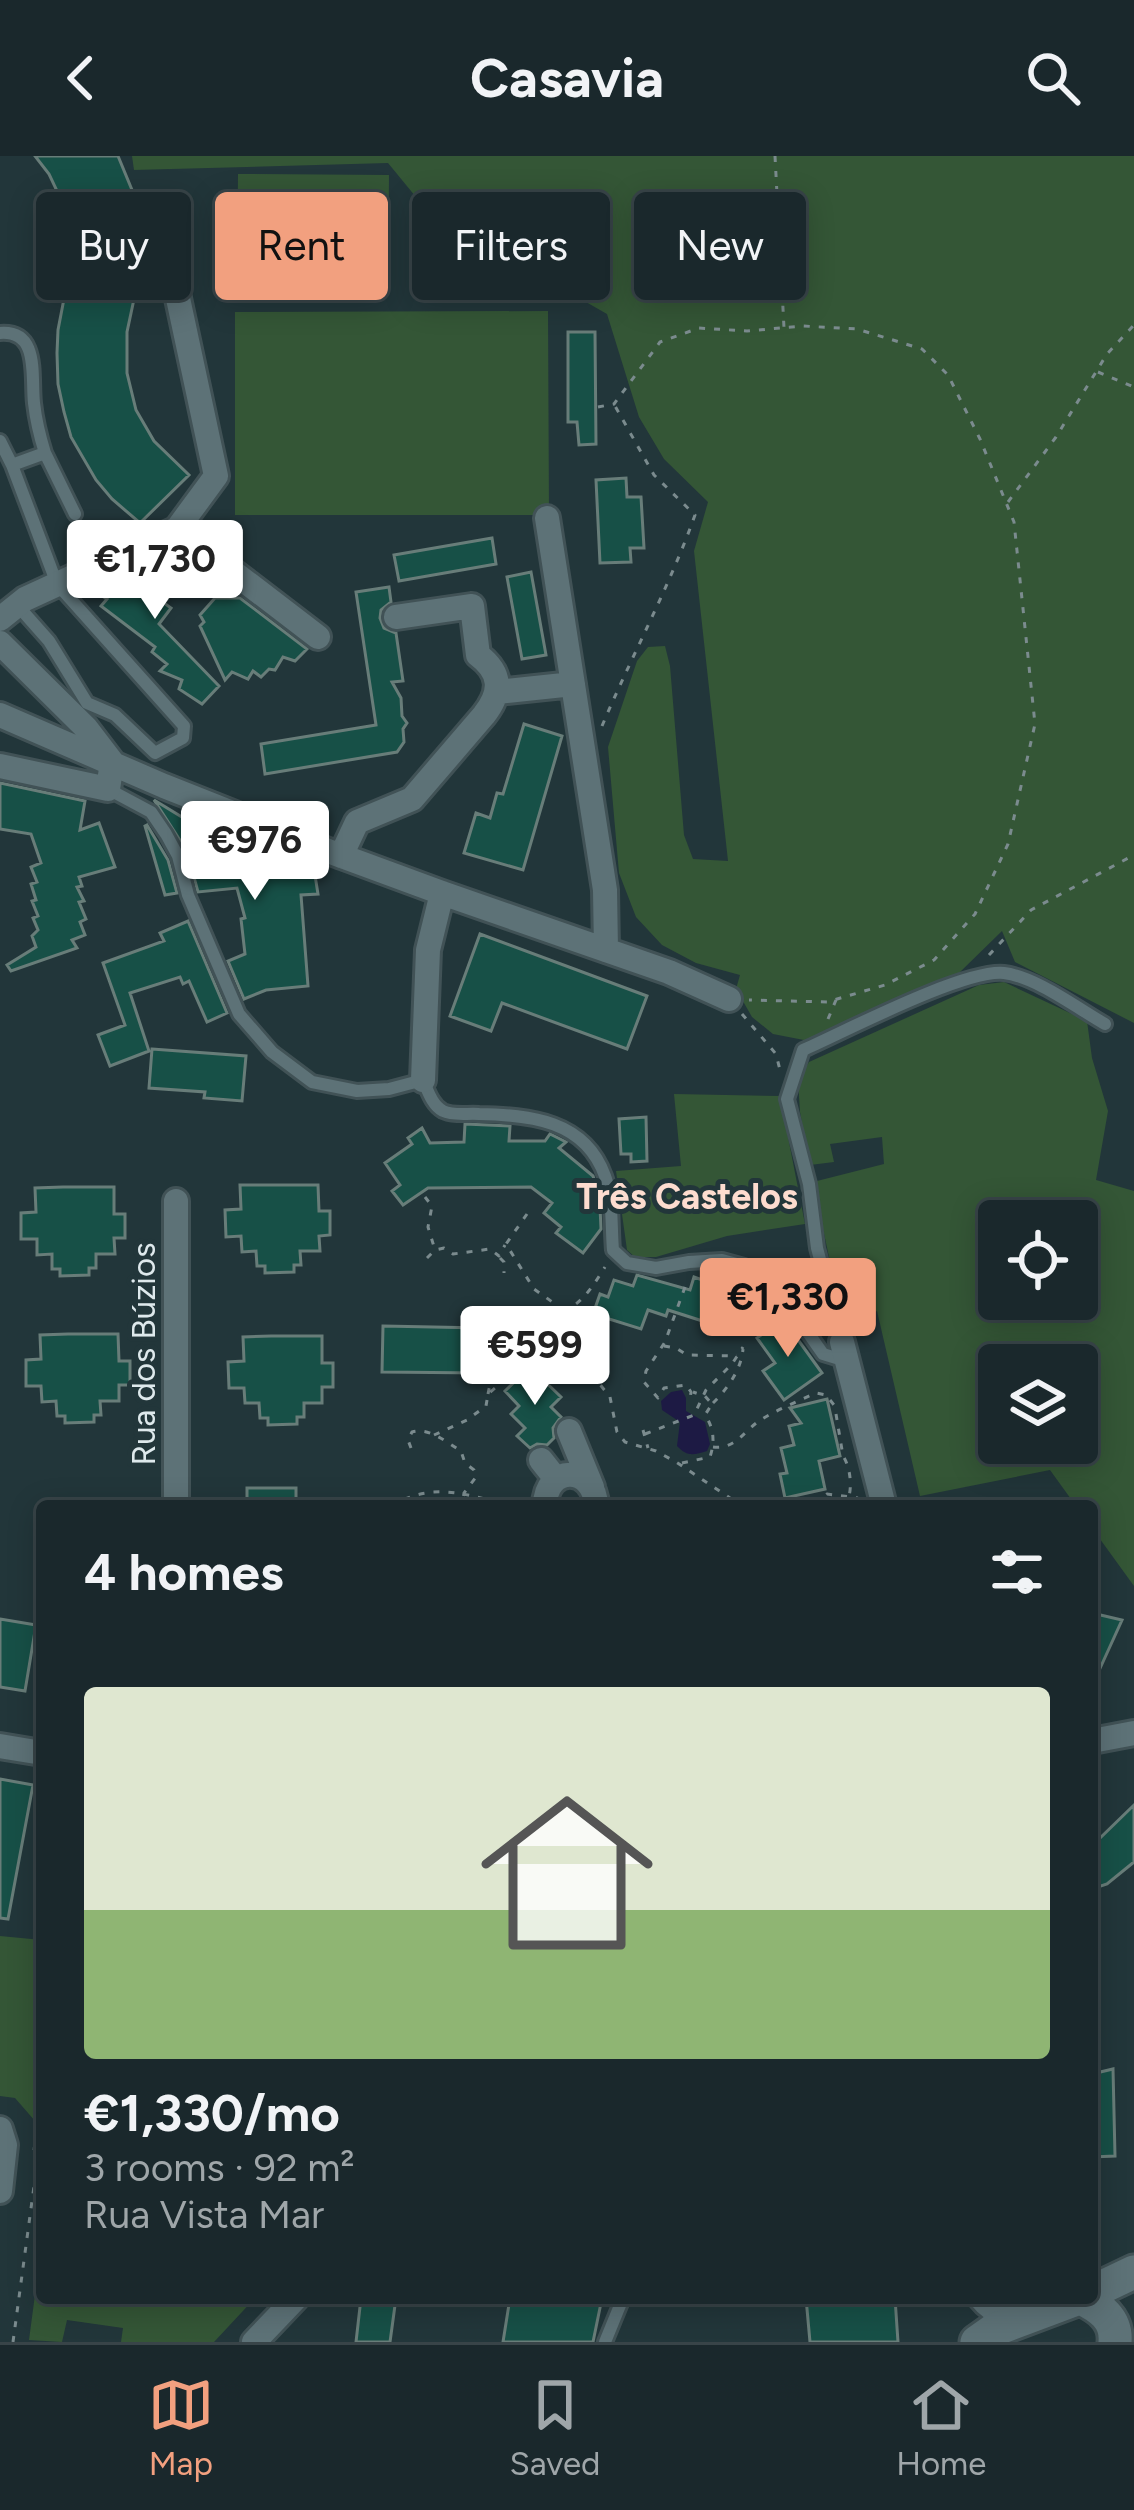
<!DOCTYPE html>
<html lang="en">
<head>
<meta charset="utf-8">
<style>
	:root { --surface:#1a282c; --page:#273438; --text:#f1f3f6; --muted:#9fa6a9; --line:#384448; --accent:#f2a07f }
	body { margin:0; font-family:Figtree,sans-serif; background:var(--page); color:var(--text); height:100vh; display:flex; flex-direction:column; font-size:45px; white-space:nowrap }
	* { box-sizing:border-box; margin:0 }
	p { font-size:39px; color:var(--muted) }
	.icon { flex:none; width:66px; height:66px; fill:none; stroke:currentColor; stroke-width:2; stroke-linecap:round; stroke-linejoin:round }
	.map { position:relative; flex:1; overflow:hidden }
	.panel { position:absolute; left:36px; top:1344px; width:1062px; height:804px; display:flex; flex-direction:column; background:var(--surface); border-radius:12px; box-shadow:0 6px 30px #0003,0 0 0 3px var(--line) }
	.panel>* { flex:none }
	.guide { position:absolute; left:36px; top:36px; width:1062px; height:108px; display:flex; gap:24px }
	.controls { position:absolute; left:978px; top:1044px; display:grid; gap:24px }
	.controls a { display:grid; place-items:center; width:120px; height:120px; border-radius:12px; background:var(--surface); box-shadow:0 6px 30px #0003,0 0 0 3px var(--line); font-size:60px }
	.price { position:absolute; translate:-50% -102px; padding:0 27px; border-radius:12px; background:#fff; color:#222; font-size:39px; line-height:78px; filter:drop-shadow(0 3px 6px #0008) }
	.price::after { content:''; position:absolute; left:50%; top:72px; width:36px; height:27px; margin-left:-18px; background:inherit; clip-path:polygon(0 0,100% 0,50% 100%) }
	.price.active { background:var(--accent); color:#111 }
	ul { padding:0; list-style:none }
	li { display:grid; align-content:center; gap:24px; height:636px; padding:0 48px }
	li+li { border-top:3px solid var(--line) }
	li span { display:grid; place-items:center; height:372px; border-radius:12px; color:#555 }
	li>.icon { margin-inline-start:auto }
	span .icon { width:216px; height:216px; fill:#fffc; stroke-width:1 }
	li b { font-size:51px }
	h2 { display:flex; justify-content:space-between; align-items:center; height:144px; padding:0 48px; font-size:51px }
	.pill { padding:0 42px; border-radius:12px; background:var(--surface); box-shadow:0 6px 30px #0003,0 0 0 3px var(--line); font-size:42px; line-height:108px }
	.pill.active { background:var(--accent); color:#111 }
	header { display:flex; justify-content:space-between; align-items:center; height:156px; padding:0 48px; background:var(--surface); font-size:54px; font-weight:700 }
	.tabs { display:flex; justify-content:space-around; align-items:center; height:168px; border-top:3px solid var(--line); background:var(--surface); font-size:33px; color:var(--muted) }
	.tabs a { display:grid; justify-items:center; gap:6px }
	.tabs .active { color:var(--accent) }
	.map>svg:first-child { display:block }
	.green { fill:#345636; fill-rule:evenodd }
	.water { fill:#1d1a44 }
	.building { fill:#175047; stroke:#687d79; stroke-width:3 }
	.lines { fill:none; stroke-linecap:round; stroke-linejoin:round }
	.lane-casing { stroke:#415256; stroke-width:18 }
	.street-casing { stroke:#415256; stroke-width:30 }
	.secondary-casing { stroke:#415256; stroke-width:39 }
	.path { stroke:#7b8b8e; stroke-width:3; stroke-dasharray:6 9; stroke-linecap:butt }
	.lane { stroke:#5d7277; stroke-width:12 }
	.street { stroke:#5d7277; stroke-width:24 }
	.secondary { stroke:#5d7277; stroke-width:33 }
	.labels { text-anchor:middle; dominant-baseline:central; stroke-width:10; stroke-linejoin:round; paint-order:stroke }
	.street-label { font-size:33px; fill:#dee9ec; stroke:#22363a }
	.neighbourhood-label { font-size:36px; font-weight:bold; fill:#fddccf; stroke:#22363a }
</style>
</head>
<body>
<header><svg class="icon" aria-label="back" viewBox="0 0 24 24"><path d="M15 5l-7 7 7 7"/></svg>Casavia<svg class="icon" aria-label="search" viewBox="0 0 24 24"><circle cx="10" cy="10" r="6"/><path d="M15 15l6 6"/></svg></header>
<div class="map">
<svg width="1134" height="2186" viewBox="0 0 1134 2186">
	<rect width="100%" height="100%" fill="#22363a"/>
	<!-- green -->
	<path class="green" d="M 132,0 L 1134,0 L 1134,867 L 1015,806 L 1002,775 L 959,817 L 809,885 L 773,878 L 752,861 L 736,833 L 740,819 L 696,807 L 662,789 L 636,761 L 619,717 L 608,591 L 637,505 L 648,491 L 665,490 L 670,510 L 684,679 L 693,703 L 728,705 L 694,395 L 708,346 L 664,303 L 639,261 L 607,158 L 586,146 L 570,132 L 490,131 L 388,7 L 134,14 Z
		M 238,18 L 389,19 L 388,135 L 237,134 Z
		M 548,155 L 549,359 L 235,359 L 235,156 Z
		M 1004,826 L 1087,865 L 1092,902 L 1108,955 L 1096,1024 L 1134,1035 L 1134,1430 L 1092,1372 L 1092,1350 L 1076,1350 L 1050,1314 L 920,1340 L 877,1155 L 844,1171 L 813,1026 L 884,1008 L 882,981 L 830,988 L 834,1006 L 810,1009 L 800,956 L 798,924 L 809,906 L 979,829 ZM 999,1065 L 1077,1065 L 1077,1143 L 999,1143 ZM 999,1209 L 1077,1209 L 1077,1287 L 999,1287 Z
		M 674,938 L 780,940 L 805,1068 L 727,1080 L 656,1101 L 635,1101 L 627,1094 L 616,1015 L 681,1010 Z
		M 0,1780 L 42,1784 L 42,1973 L 15,1942 L 0,1940 Z
		M 42,2086 L 42,2142 L 255,2142 L 214,2186 L 121,2186 L 123,2172 L 67,2164 L 62,2186 L 29,2184 Z"/>
	<!-- water -->
	<path class="water" d="M 682,1234 L 686,1242 L 686,1255 L 705,1266 L 710,1288 L 707,1295 C 694,1299 687,1301 677,1290 L 680,1266 L 662,1254 L 661,1245 L 671,1236 Z"/>
	<!-- building -->
	<path class="building" d="M 35,0 L 118,0 L 132,34 L 139,66 L 140,97 L 137,129 L 127,176 L 127,217 L 136,254 L 154,285 L 189,319 L 140,367 L 112,343 L 96,324 L 71,281 L 64,256 L 58,228 L 57,197 L 58,174 L 68,122 L 70,77 L 58,37 L 49,18 Z
		M 568,176 L 595,176 L 596,288 L 579,289 L 577,266 L 568,266 Z
		M 626,322 L 627,341 L 641,341 L 644,392 L 630,392 L 631,406 L 600,407 L 596,324 Z
		M 492,382 L 496,408 L 399,425 L 394,399 Z
		M 158,400 L 171,410 L 163,420 L 170,425 L 164,432 L 171,438 L 164,447 L 171,452 L 159,468 L 219,530 L 202,548 L 179,533 L 182,524 L 160,515 L 167,508 L 152,496 L 155,491 L 101,450 L 107,443 L 102,440 L 107,432 L 103,429 L 109,423 Z
		M 531,416 L 546,499 L 522,503 L 507,421 Z
		M 389,431 L 391,446 L 381,454 L 380,462 L 384,472 L 396,477 L 403,525 L 392,526 L 401,542 L 402,560 L 407,567 L 403,573 L 404,586 L 397,596 L 265,618 L 261,588 L 376,569 L 356,436 Z
		M 215,442 L 240,442 L 307,493 L 295,505 L 283,501 L 275,514 L 269,513 L 261,521 L 253,515 L 248,523 L 232,516 L 225,524 L 200,470 L 204,466 L 200,459 Z
		M 524,568 L 562,580 L 523,714 L 464,697 L 476,657 L 490,662 L 497,637 L 503,638 Z
		M 0,627 L 85,645 L 80,674 L 99,667 L 115,711 L 79,721 L 82,730 L 77,731 L 84,745 L 79,746 L 86,763 L 80,766 L 85,779 L 72,784 L 77,792 L 11,815 L 7,809 L 36,791 L 32,780 L 38,774 L 33,762 L 38,760 L 32,745 L 36,744 L 31,728 L 37,726 L 31,711 L 41,707 L 31,678 L 0,673 Z
		M 154,644 L 200,672 L 313,707 L 318,738 L 301,739 L 308,830 L 266,834 L 244,843 L 228,805 L 245,798 L 241,763 L 245,762 L 237,732 L 198,736 L 187,695 Z
		M 147,669 L 168,704 L 177,737 L 165,739 L 145,670 Z
		M 188,765 L 227,857 L 207,866 L 189,825 L 183,828 L 180,821 L 130,837 L 149,895 L 110,910 L 98,879 L 125,869 L 103,807 L 164,785 L 160,777 Z
		M 480,778 L 647,840 L 627,893 L 502,847 L 491,875 L 450,860 Z
		M 152,893 L 246,900 L 242,945 L 204,942 L 205,936 L 149,932 Z
		M 646,961 L 647,1005 L 631,1006 L 631,998 L 621,998 L 619,963 Z
		M 465,968 L 510,970 L 509,985 L 545,985 L 550,978 L 566,986 L 559,992 L 593,1020 L 599,1039 L 594,1046 L 600,1051 L 601,1073 L 583,1097 L 556,1077 L 561,1071 L 544,1057 L 552,1047 L 531,1031 L 428,1032 L 403,1049 L 392,1035 L 400,1029 L 385,1007 L 412,988 L 408,982 L 422,972 L 430,987 L 464,986 Z
		M 240,1029 L 318,1029 L 319,1055 L 330,1055 L 330,1079 L 319,1080 L 320,1095 L 300,1095 L 301,1109 L 294,1109 L 294,1116 L 265,1117 L 265,1110 L 257,1110 L 256,1095 L 242,1096 L 241,1080 L 226,1081 L 225,1054 L 241,1053 Z
		M 63,1031 L 114,1031 L 114,1058 L 125,1058 L 125,1082 L 114,1082 L 115,1098 L 96,1098 L 96,1112 L 89,1112 L 89,1119 L 60,1120 L 60,1113 L 52,1113 L 52,1098 L 37,1099 L 37,1083 L 21,1083 L 21,1057 L 36,1056 L 35,1032 Z
		M 712,1115 L 733,1118 L 732,1121 L 747,1126 L 745,1132 L 758,1137 L 748,1166 L 716,1156 L 712,1168 L 668,1154 L 666,1160 L 648,1154 L 641,1173 L 593,1158 L 600,1138 L 608,1141 L 614,1124 L 633,1130 L 637,1119 L 690,1134 L 694,1121 L 708,1126 Z
		M 783,1163 L 822,1217 L 784,1244 L 763,1215 L 775,1207 L 757,1182 Z
		M 383,1170 L 482,1172 L 481,1217 L 382,1216 Z
		M 68,1178 L 118,1178 L 119,1205 L 130,1205 L 130,1229 L 119,1229 L 119,1245 L 100,1245 L 101,1259 L 94,1259 L 94,1266 L 65,1267 L 65,1260 L 57,1260 L 56,1245 L 42,1246 L 41,1230 L 26,1230 L 26,1204 L 41,1203 L 40,1179 Z
		M 271,1180 L 322,1180 L 322,1207 L 333,1207 L 333,1231 L 322,1231 L 322,1247 L 304,1247 L 304,1261 L 297,1261 L 297,1268 L 268,1269 L 268,1262 L 260,1262 L 259,1247 L 245,1247 L 244,1232 L 229,1232 L 228,1206 L 244,1205 L 243,1181 Z
		M 530,1211 L 561,1241 L 551,1251 L 561,1261 L 553,1272 L 554,1282 L 547,1289 L 537,1288 L 530,1292 L 517,1280 L 525,1272 L 511,1258 L 519,1250 L 505,1235 Z
		M 827,1243 L 840,1300 L 819,1305 L 825,1333 L 785,1342 L 780,1318 L 787,1317 L 781,1292 L 794,1289 L 789,1270 L 801,1267 L 790,1252 Z
		M 247,1332 L 296,1332 L 296,1350 L 247,1350 Z
		M 1092,1457 L 1122,1464 L 1092,1530 Z
		M 0,1463 L 36,1469 L 25,1535 L 0,1531 Z
		M 0,1623 L 33,1629 L 8,1763 L 0,1762 Z
		M 1134,1649 L 1134,1706 L 1107,1728 L 1092,1733 L 1092,1686 L 1099,1683 Z
		M 1113,1913 L 1115,2000 L 1092,2001 L 1092,1918 Z
		M 361,2142 L 396,2142 L 390,2186 L 356,2186 Z
		M 510,2142 L 602,2142 L 593,2186 L 503,2186 Z
		M 806,2142 L 895,2142 L 898,2186 L 810,2186 Z"/>
	<g class="lines">
		<!-- lane casing -->
		<g class="lane-casing">
			<path id="lane" d="M 0,177 C 40,174 31,220 34,247 C 36,265 40,281 45,297
				M 0,285 L 12,309
				M 18,450 L 49,485 L 87,547 L 115,559 L 155,597 L 183,582 L 184,570 L 57,428 L 12,309 L 45,297 L 75,358
				M 108,633 L 151,656 L 166,678 L 178,700 L 188,739 L 239,858 L 272,896 L 312,926 L 357,935 L 389,933 L 423,924 C 428,935 432,949 443,955 C 453,960 468,957 479,958 C 530,959 585,964 605,1020 C 613,1041 611,1071 613,1094 L 627,1107 L 656,1112 L 689,1106 L 722,1104 L 744,1110 L 776,1131 L 823,1198 L 846,1205
				M 842,1186 L 817,1092 L 809,1028 L 787,943 L 803,894 C 844,876 964,813 1004,817 C 1036,821 1077,852 1105,868
				M 605,2186 L 623,2142"/>
		</g>
		<!-- street casing -->
		<g class="street-casing">
			<path id="street" d="M 176,133 L 216,320 L 177,373 L 318,481
				M 547,362 L 605,734 L 606,794
				M 0,463 L 25,443 L 177,373
				M 0,487 L 86,572 L 112,606 L 108,633 L 0,610
				M 497,536 L 573,528
				M 0,559 L 164,630 L 328,695 L 442,737 L 669,816 L 729,843
				M 341,700 L 357,666 L 412,643 L 484,559 C 502,536 502,517 478,499 L 472,450 L 396,461
				M 423,924 L 428,794 L 442,737
				M 176,1045 L 176,1350
				M 842,1186 L 884,1350
				M 569,1275 L 592,1331
				M 541,1304 L 556,1323
				M 545,1350 C 545,1308 595,1309 596,1350
				M 1092,1585 L 1134,1577
				M 0,1590 L 42,1597
				M 0,1973 L 5,1989 L 0,2035
				M 981,2142 C 993,2157 1007,2160 1026,2160
				M 254,2186 L 296,2142"/>
		</g>
		<!-- secondary casing -->
		<g class="secondary-casing">
			<path id="secondary" d="M 1092,2136 L 1134,2116
				M 1081,2142 C 1100,2151 1117,2163 1115,2186
				M 977,2186 L 994,2174 L 1079,2142"/>
		</g>
		<!-- path -->
		<path class="path" d="M 775,0 L 784,172
			M 1098,216 L 1134,231
			M 598,251 L 614,248 L 660,186 L 699,172 L 747,175 L 803,170 L 857,173 L 922,193 L 948,219 L 980,283 L 1014,366 L 1035,568 L 1008,688 L 975,758 L 934,804 L 885,829 L 827,846 L 749,844
			M 1008,346 L 1056,281 L 1107,198 L 1134,169
			M 602,570 C 632,499 669,432 695,359 L 654,319 L 615,250
			M 989,799 L 1031,754 L 1134,699
			M 742,858 L 776,898 L 780,914
			M 828,863 L 836,844
			M 425,1041 L 432,1050 L 428,1071 L 435,1094
			M 527,1058 L 506,1088 L 534,1133 L 558,1150 L 564,1159 L 582,1206 L 610,1241 L 617,1276 L 625,1286 L 656,1295 L 676,1306 L 742,1350
			M 427,1102 L 435,1094 L 444,1092 L 453,1098 L 490,1093 L 499,1100 L 505,1089
			M 500,1102 L 504,1106 L 504,1117
			M 685,1131 L 665,1186 L 646,1215 L 644,1226 L 658,1242 L 664,1232 L 686,1229 L 691,1236 L 690,1243
			M 563,1155 C 583,1148 594,1128 605,1111
			M 664,1190 L 676,1192 L 687,1199 L 737,1200
			M 713,1247 C 728,1232 741,1214 743,1193
			M 836,1258 L 843,1300 C 850,1310 852,1329 849,1340
			M 643,1274 L 648,1292
			M 645,1278 L 694,1259 L 706,1234 L 732,1208 L 743,1191
			M 434,1279 L 467,1264 L 486,1250 L 488,1238 L 513,1217 L 496,1198 L 488,1238
			M 713,1291 C 736,1294 745,1273 762,1263 C 779,1253 798,1245 816,1237 L 826,1239 L 834,1249
			M 411,1292 L 408,1284 L 412,1276 C 429,1271 446,1286 461,1295 L 465,1307 L 474,1314 L 476,1321 L 464,1337 L 462,1350
			M 682,1307 L 710,1301 C 715,1286 714,1272 705,1259 L 712,1248 L 705,1240 L 693,1236
			M 391,1350 C 439,1322 471,1343 520,1350
			M 818,1350 L 820,1343 L 827,1338 L 858,1342
			M 13,2186 L 39,1993 L 26,1992"/>
		<!-- lane -->
		<use href="#lane" class="lane"/>
		<!-- street -->
		<use href="#street" class="street"/>
		<!-- secondary -->
		<use href="#secondary" class="secondary"/>
	</g>
	<g class="labels">
		<!-- street labels -->
		<g class="street-label">
			<text transform="translate(143 1198) rotate(-90)">Rua dos Búzios</text>
		</g>
		<!-- neighbourhood labels -->
		<g class="neighbourhood-label">
			<text x="687" y="1040">Três Castelos</text>
		</g>
	</g>
</svg>
<div class="controls">
<a><svg class="icon" aria-label="locate" viewBox="0 0 24 24"><circle cx="12" cy="12" r="6"/><path d="M12 2v4M12 18v4M2 12h4M18 12h4"/></svg></a>
<a><svg class="icon" aria-label="layers" viewBox="0 0 24 24"><path d="M12 4l9 5-9 5-9-5zM3 14l9 5 9-5"/></svg></a>
</div>
<b class="price" style="left:155px;top:466px">€1,730</b>
<b class="price" style="left:255px;top:747px">€976</b>
<b class="price active" style="left:788px;top:1204px">€1,330</b>
<b class="price" style="left:535px;top:1252px">€599</b>
<div class="guide">
<a class="pill">Buy</a>
<a class="pill active">Rent</a>
<a class="pill">Filters</a>
<a class="pill">New</a>
</div>
<section class="panel">
<h2>4 homes<svg class="icon" aria-label="filters" viewBox="0 0 24 24"><path d="M4 7h16M4 17h16"/><circle cx="9" cy="7" r="2"/><circle cx="15" cy="17" r="2"/></svg></h2>
<ul>
<li><span style="background:linear-gradient(#dfe7d0 60%,#8fb573 0)"><svg class="icon" aria-label="home" viewBox="0 0 24 24"><path d="M3 11l9-7 9 7M6 9v11h12V9"/></svg></span><div><b>€1,330/mo</b><p>3 rooms · 92 m²</p><p>Rua Vista Mar</p></div></li>
</ul>
</section>
</div>
<nav class="tabs">
<a class="active"><svg class="icon" aria-label="map" viewBox="0 0 24 24"><path d="M3 6l6-2 6 2 6-2v14l-6 2-6-2-6 2zM9 4v14M15 6v14"/></svg>Map</a>
<a><svg class="icon" aria-label="saved" viewBox="0 0 24 24"><path d="M7 4h10v16l-5-4-5 4z"/></svg>Saved</a>
<a><svg class="icon" aria-label="home" viewBox="0 0 24 24"><path d="M3 11l9-7 9 7M6 9v11h12V9"/></svg>Home</a>
</nav>
</body>
</html>
